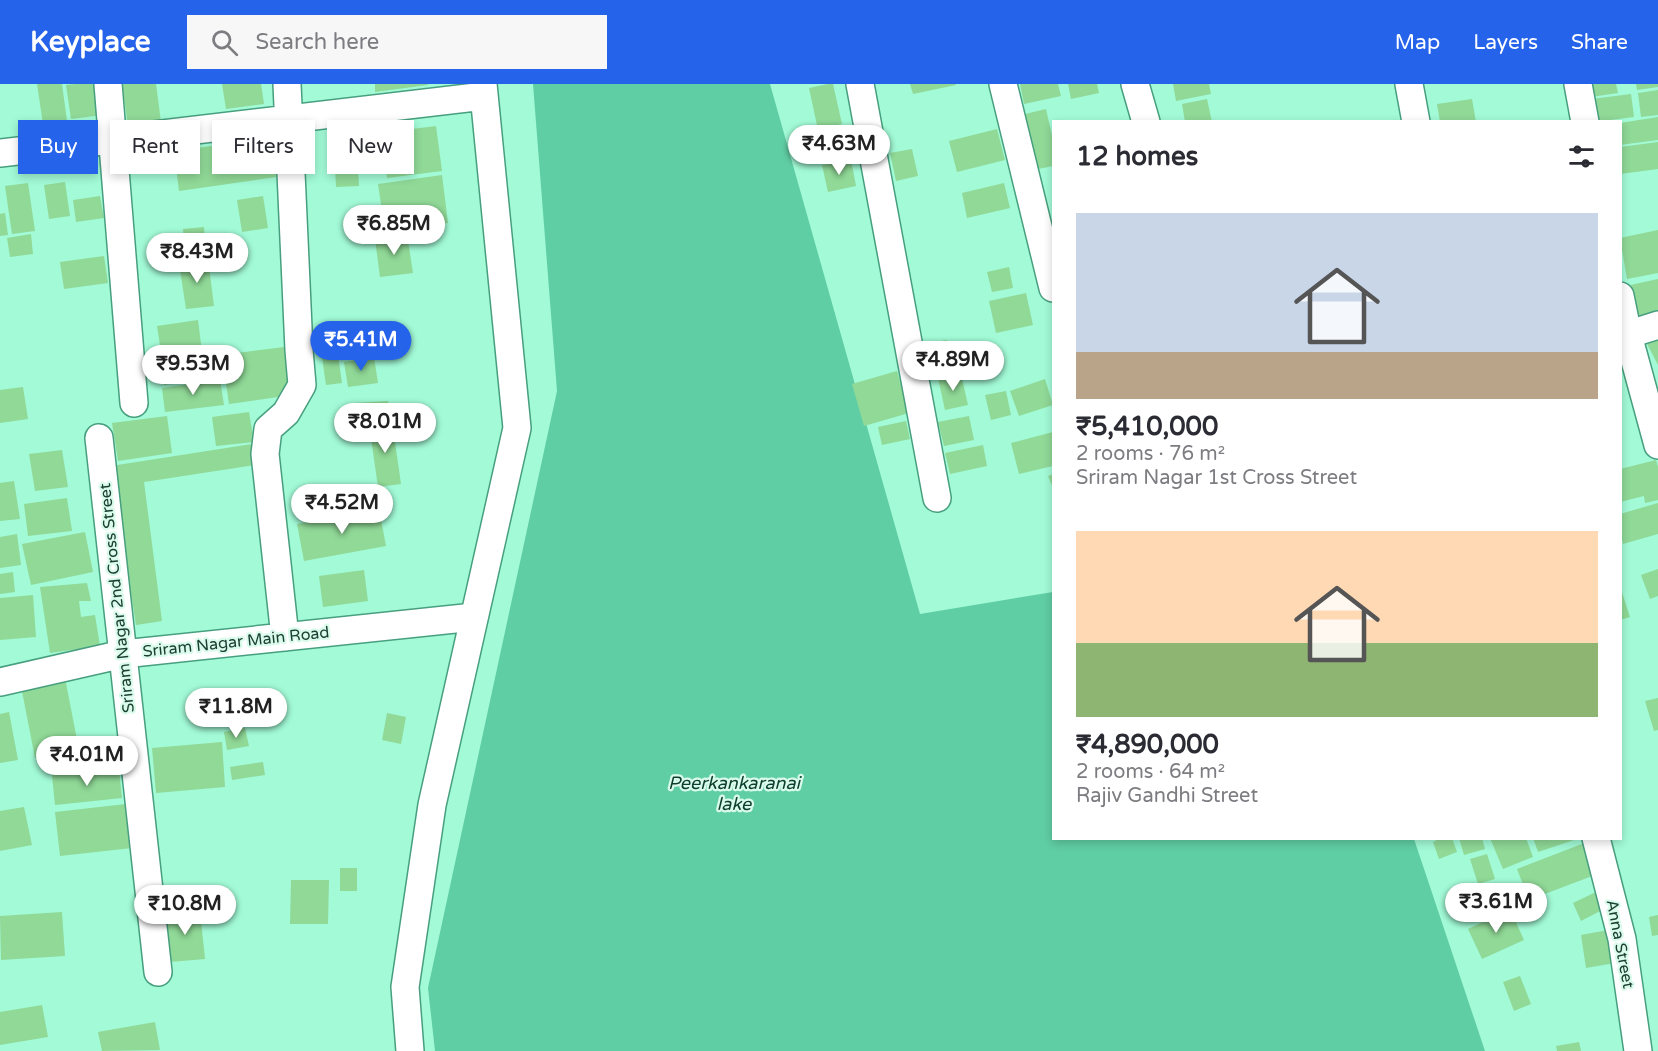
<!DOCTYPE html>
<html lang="en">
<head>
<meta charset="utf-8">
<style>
	:root { --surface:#fff; --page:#f7f7f7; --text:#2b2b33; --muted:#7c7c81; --accent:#2563eb }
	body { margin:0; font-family:"Varela Round",sans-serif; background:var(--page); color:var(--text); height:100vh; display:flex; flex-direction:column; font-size:22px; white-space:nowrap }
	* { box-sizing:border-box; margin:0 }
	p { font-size:20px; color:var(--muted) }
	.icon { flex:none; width:33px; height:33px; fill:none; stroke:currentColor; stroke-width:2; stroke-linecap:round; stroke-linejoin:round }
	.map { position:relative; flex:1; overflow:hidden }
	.details { position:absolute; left:1052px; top:36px; width:570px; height:720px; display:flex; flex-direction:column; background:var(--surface); border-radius:0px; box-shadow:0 3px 9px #0003 }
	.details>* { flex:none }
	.hud { position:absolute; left:18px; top:36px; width:570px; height:54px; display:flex; gap:12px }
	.price { position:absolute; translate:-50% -51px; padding:0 14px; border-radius:21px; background:#fff; color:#222; font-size:20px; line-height:39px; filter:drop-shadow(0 2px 3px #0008) }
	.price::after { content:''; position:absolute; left:50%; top:36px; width:18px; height:14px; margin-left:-9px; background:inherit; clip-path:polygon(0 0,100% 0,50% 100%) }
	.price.current { background:var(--accent); color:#fff }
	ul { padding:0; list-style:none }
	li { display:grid; align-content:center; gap:12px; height:318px; padding:0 24px }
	li span { display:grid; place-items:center; height:186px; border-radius:0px; color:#555 }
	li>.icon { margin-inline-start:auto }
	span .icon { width:108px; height:108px; fill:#fffc; stroke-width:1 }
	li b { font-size:26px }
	h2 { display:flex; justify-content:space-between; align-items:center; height:72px; padding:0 24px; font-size:26px }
	.pill { padding:0 21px; border-radius:0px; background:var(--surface); box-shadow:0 3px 9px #0003; font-size:21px; line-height:54px }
	.pill.current { background:var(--accent); color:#fff }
	header { display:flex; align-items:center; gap:36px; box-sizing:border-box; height:84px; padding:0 30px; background:var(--accent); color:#fff }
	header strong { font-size:28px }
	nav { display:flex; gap:33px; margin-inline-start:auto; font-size:21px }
	.search { width:420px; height:54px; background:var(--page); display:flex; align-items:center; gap:15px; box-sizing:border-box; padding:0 21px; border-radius:0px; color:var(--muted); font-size:22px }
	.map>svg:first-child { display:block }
	.water { fill:#60cea5 }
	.building { fill:#90d997 }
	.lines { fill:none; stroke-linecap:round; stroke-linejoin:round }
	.minor-casing { stroke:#479f7f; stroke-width:30 }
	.minor { stroke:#fff; stroke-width:27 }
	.labels { text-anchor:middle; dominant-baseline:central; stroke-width:4.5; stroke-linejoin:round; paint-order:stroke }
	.street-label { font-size:16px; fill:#1b4032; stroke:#dafbec }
	.water-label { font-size:18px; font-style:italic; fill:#0d3e2e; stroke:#dafbec }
</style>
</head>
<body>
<header>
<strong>Keyplace</strong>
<div class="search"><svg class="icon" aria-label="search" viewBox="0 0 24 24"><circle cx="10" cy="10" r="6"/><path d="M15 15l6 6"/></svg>Search here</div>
<nav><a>Map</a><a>Layers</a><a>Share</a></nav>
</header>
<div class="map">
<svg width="1658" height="967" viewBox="0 0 1658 967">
	<rect width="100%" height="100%" fill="#a2fad6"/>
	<!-- water -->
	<path class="water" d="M 533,0 L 770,0 L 920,530 L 1053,508 L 1053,754 L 1414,755 L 1485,967 L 435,967 L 428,904 L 557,307 Z"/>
	<!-- building -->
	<path class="building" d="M 37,0 L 62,0 L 67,37 L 43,40 Z
		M 75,0 L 99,0 L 103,31 L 71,35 L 66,1 Z
		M 122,0 L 156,0 L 161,38 L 128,42 Z
		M 222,0 L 261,0 L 264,20 L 226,25 Z
		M 375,0 L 428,0 L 428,1 L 375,8 Z
		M 828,0 L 833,0 L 842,40 L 818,46 L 809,4 Z
		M 910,0 L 955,0 L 956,1 L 913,10 Z
		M 1020,0 L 1058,0 L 1061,12 L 1024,20 Z
		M 1068,0 L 1097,0 L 1099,9 L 1071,15 Z
		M 1173,0 L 1209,0 L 1211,10 L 1176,17 Z
		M 1589,0 L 1616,0 L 1618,9 L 1591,13 Z
		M 1636,0 L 1658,0 L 1658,3 L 1637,6 Z
		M 1658,6 L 1658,31 L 1641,33 L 1638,9 Z
		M 1631,10 L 1634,33 L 1595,38 L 1592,15 Z
		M 1207,15 L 1212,38 L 1185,38 L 1182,20 Z
		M 1472,15 L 1476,38 L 1440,38 L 1437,20 Z
		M 1046,25 L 1053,56 L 1053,82 L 1033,86 L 1021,31 Z
		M 1658,33 L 1658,56 L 1620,61 L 1620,39 Z
		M 436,42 L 442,87 L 387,94 L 380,49 Z
		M 997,45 L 1005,76 L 957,88 L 949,57 Z
		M 270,54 L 276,93 L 179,107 L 174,67 Z
		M 1658,58 L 1658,85 L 1620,90 L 1620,63 Z
		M 357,63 L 359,102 L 336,103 L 334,64 Z
		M 912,65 L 918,92 L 896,97 L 890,69 Z
		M 851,76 L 856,102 L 828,108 L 822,81 Z
		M 442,91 L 448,139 L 385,147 L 378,100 Z
		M 65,98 L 70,132 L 49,135 L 44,101 Z
		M 28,99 L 35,147 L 12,150 L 5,102 Z
		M 1004,99 L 1010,124 L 967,134 L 962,109 Z
		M 100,112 L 104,134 L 76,138 L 73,116 Z
		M 263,112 L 268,144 L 242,148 L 237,116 Z
		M 5,129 L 8,151 L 0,152 L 0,130 Z
		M 204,143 L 206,171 L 185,173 L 183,145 Z
		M 1658,146 L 1658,189 L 1627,195 L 1620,154 Z
		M 31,150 L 33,170 L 10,173 L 7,154 Z
		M 407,150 L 413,189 L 380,193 L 375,155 Z
		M 104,172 L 108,199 L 64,205 L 60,178 Z
		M 208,175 L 214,222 L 186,225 L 179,179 Z
		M 1009,183 L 1013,204 L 992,208 L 987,188 Z
		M 1658,195 L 1658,229 L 1633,234 L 1626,202 Z
		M 1026,209 L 1033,241 L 996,249 L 989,217 Z
		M 198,236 L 202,268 L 162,274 L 157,242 Z
		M 1658,252 L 1658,281 L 1645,256 Z
		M 947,256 L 953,286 L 931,291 L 924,260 Z
		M 284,263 L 292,311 L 229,320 L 222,271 Z
		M 213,271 L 216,293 L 164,301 L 160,278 Z
		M 338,271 L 342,299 L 326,301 L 322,273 Z
		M 374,273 L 378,299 L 348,303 L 344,278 Z
		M 897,287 L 909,329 L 864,342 L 852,300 Z
		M 961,290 L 968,321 L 945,326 L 938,294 Z
		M 1045,295 L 1053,321 L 1019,332 L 1010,307 Z
		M 220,296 L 224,321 L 165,328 L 162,304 Z
		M 23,303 L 28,335 L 0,339 L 0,306 Z
		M 1006,307 L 1011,331 L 991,336 L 985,311 Z
		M 388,317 L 390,333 L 355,337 L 354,319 Z
		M 249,328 L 254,358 L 216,362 L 212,333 Z
		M 167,332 L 172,369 L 118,377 L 112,339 Z
		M 969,332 L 974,356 L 944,362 L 938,338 Z
		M 392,337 L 401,400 L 378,403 L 369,340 Z
		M 906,337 L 910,355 L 882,361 L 878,343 Z
		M 1053,348 L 1053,382 L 1019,390 L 1011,359 Z
		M 252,360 L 255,381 L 144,398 L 162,537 L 136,541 L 111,382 Z
		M 983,361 L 987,382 L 950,390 L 945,369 Z
		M 62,366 L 68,403 L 35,407 L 29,370 Z
		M 1656,376 L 1658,383 L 1658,416 L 1645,419 L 1644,412 L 1620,418 L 1620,385 Z
		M 1053,390 L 1053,404 L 1048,392 Z
		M 14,397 L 20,435 L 0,437 L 0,399 Z
		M 67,414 L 72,447 L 28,452 L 24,420 Z
		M 1658,419 L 1658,450 L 1623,460 L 1620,448 L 1620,430 Z
		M 379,425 L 386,462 L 304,477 L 297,440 Z
		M 85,448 L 93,488 L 31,501 L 22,460 Z
		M 17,450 L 21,481 L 0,484 L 0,453 Z
		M 1658,485 L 1658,512 L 1650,515 L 1641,491 Z
		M 364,486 L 368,517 L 323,523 L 319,492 Z
		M 13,488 L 15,508 L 0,510 L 0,490 Z
		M 87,499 L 91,517 L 79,517 L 81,533 L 95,531 L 100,562 L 50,569 L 40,503 Z
		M 1620,502 L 1630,533 L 1620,536 Z
		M 33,511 L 36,553 L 0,556 L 0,514 Z
		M 65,594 L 79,666 L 35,674 L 21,602 Z
		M 1658,614 L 1658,646 L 1654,647 L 1645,617 Z
		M 9,628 L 18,676 L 0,679 L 0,630 Z
		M 387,629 L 406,633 L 401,660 L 382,656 Z
		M 245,644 L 249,662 L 227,666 L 224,648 Z
		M 222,658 L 225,703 L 156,709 L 152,664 Z
		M 263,678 L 265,691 L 232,696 L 230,683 Z
		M 119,685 L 122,714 L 55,721 L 52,691 Z
		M 126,720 L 132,764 L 60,772 L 55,728 Z
		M 24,723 L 32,761 L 0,767 L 0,727 Z
		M 1441,754 L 1452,754 L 1457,768 L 1439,775 L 1433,758 Z
		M 1459,754 L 1482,754 L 1485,765 L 1464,771 Z
		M 1490,754 L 1526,754 L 1533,773 L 1503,785 Z
		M 1533,754 L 1577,754 L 1577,755 L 1538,768 Z
		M 1587,758 L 1600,789 L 1529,816 L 1517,785 Z
		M 1487,770 L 1495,795 L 1478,800 L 1470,775 Z
		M 340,784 L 357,784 L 357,807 L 340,807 Z
		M 291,796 L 329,796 L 328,840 L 290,840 Z
		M 1598,807 L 1606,824 L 1581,837 L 1573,819 Z
		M 1488,810 L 1498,827 L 1478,837 L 1469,820 Z
		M 1510,825 L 1524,856 L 1482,875 L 1468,845 Z
		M 200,827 L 205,875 L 170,878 L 165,830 Z
		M 62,828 L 65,872 L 1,876 L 0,832 Z
		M 1658,831 L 1658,851 L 1652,852 L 1649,833 Z
		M 1608,846 L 1615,879 L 1586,884 L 1581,851 Z
		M 1520,892 L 1531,920 L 1514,927 L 1503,898 Z
		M 42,921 L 48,953 L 0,961 L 0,928 Z
		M 155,938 L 160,966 L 102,967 L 98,948 Z
		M 1579,958 L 1581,967 L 1557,967 L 1556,962 Z"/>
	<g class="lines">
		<!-- minor casing -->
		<g class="minor-casing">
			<path id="minor" d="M 108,0 L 134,319
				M 860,0 L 937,414
				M 1003,0 L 1053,204
				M 1135,0 L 1146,38
				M 1409,0 L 1416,38
				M 1578,0 L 1585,38
				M 0,69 L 484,12
				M 1620,212 L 1628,251 L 1658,361
				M 1620,253 L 1658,241
				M 99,354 L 158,888
				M 285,553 L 265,370 L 268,345 L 286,329 L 302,301 L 299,266 L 287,0
				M 0,598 L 123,570 L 474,533
				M 1596,754 L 1622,855 L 1638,967
				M 410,967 L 405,903 L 432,721 L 517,344 L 483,0"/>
		</g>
		<!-- minor -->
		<use href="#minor" class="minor"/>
	</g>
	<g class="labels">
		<!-- street labels -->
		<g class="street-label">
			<text transform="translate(117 514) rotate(-96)">Sriram Nagar 2nd Cross Street</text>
			<text transform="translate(236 558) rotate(-6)">Sriram Nagar Main Road</text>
			<text transform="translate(1620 860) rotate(79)">Anna Street</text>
		</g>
		<!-- water labels -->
		<g class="water-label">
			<text x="734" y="699">Peerkankaranai<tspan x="734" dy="21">lake</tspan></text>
		</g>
	</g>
</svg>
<b class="price" style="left:839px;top:92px">₹4.63M</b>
<b class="price" style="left:394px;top:172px">₹6.85M</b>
<b class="price" style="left:197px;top:200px">₹8.43M</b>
<b class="price current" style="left:361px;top:288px">₹5.41M</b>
<b class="price" style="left:953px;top:308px">₹4.89M</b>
<b class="price" style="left:193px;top:312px">₹9.53M</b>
<b class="price" style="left:385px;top:370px">₹8.01M</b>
<b class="price" style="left:342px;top:451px">₹4.52M</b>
<b class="price" style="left:236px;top:655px">₹11.8M</b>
<b class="price" style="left:87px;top:703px">₹4.01M</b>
<b class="price" style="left:1496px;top:850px">₹3.61M</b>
<b class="price" style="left:185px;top:852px">₹10.8M</b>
<div class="hud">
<a class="pill current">Buy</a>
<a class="pill">Rent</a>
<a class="pill">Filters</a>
<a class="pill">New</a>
</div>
<section class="details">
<h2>12 homes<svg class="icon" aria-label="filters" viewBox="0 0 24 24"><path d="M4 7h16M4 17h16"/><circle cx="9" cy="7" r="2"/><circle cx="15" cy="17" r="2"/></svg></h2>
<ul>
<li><span style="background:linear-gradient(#c9d6e8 75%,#b9a48a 0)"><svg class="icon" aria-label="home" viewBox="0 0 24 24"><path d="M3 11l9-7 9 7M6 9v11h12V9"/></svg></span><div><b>₹5,410,000</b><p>2 rooms · 76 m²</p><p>Sriram Nagar 1st Cross Street</p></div></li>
<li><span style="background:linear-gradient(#ffd9b3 60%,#8fb573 0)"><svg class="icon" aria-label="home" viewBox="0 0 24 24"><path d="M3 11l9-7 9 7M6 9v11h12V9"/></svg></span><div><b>₹4,890,000</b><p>2 rooms · 64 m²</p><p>Rajiv Gandhi Street</p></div></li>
</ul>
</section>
</div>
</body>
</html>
